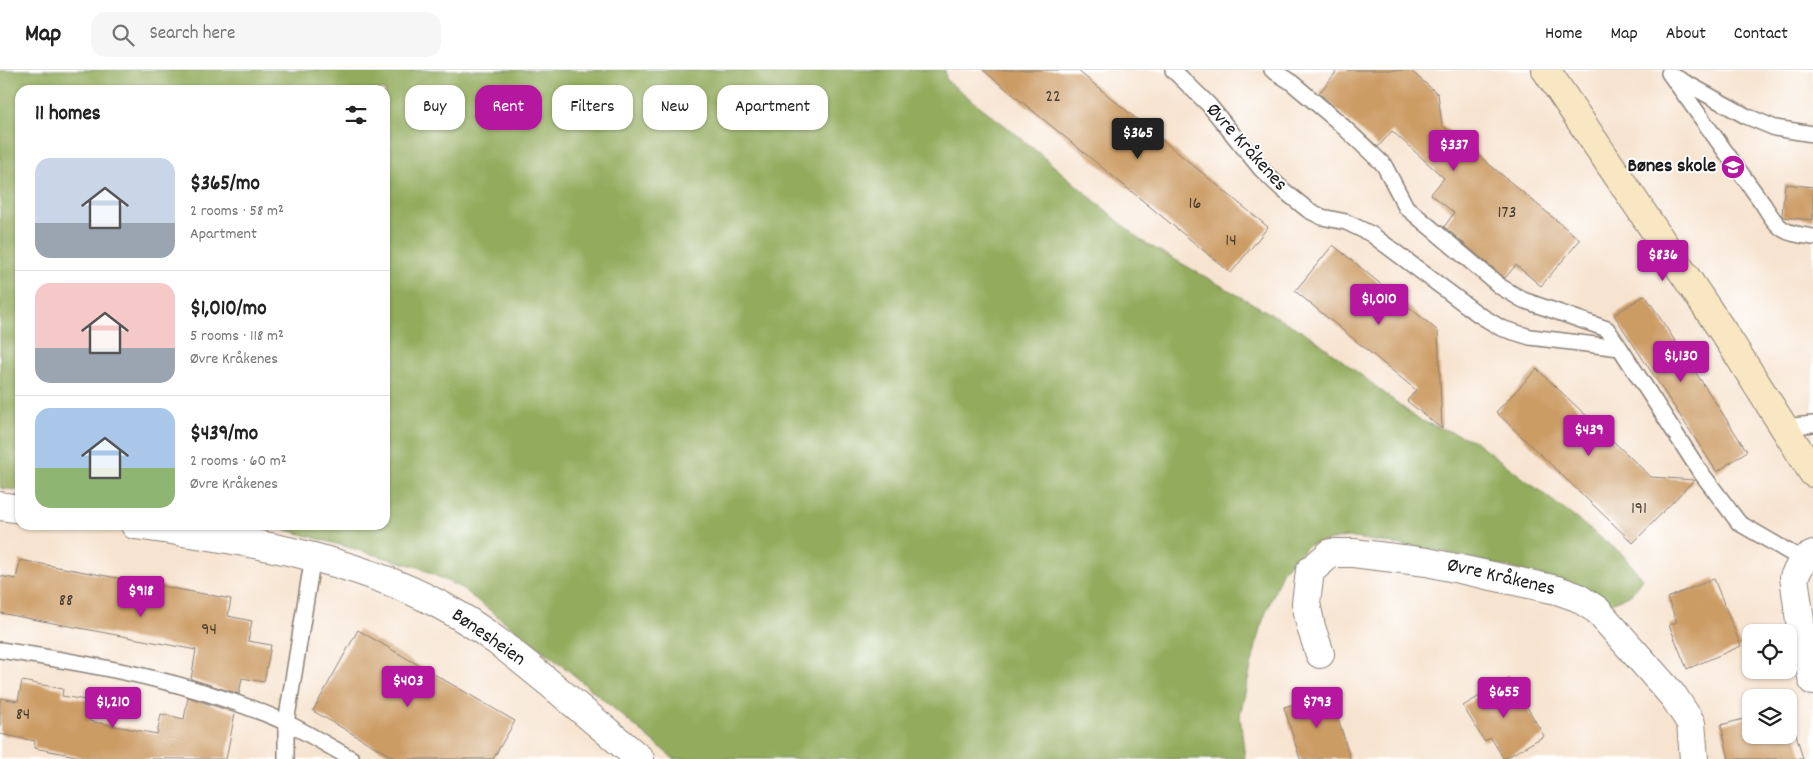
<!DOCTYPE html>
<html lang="en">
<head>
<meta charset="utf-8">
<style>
	:root { --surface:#fff; --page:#f6f6f6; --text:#222; --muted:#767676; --line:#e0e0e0; --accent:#b5179e }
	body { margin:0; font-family:Dekko,sans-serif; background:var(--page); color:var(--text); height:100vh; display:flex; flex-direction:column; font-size:19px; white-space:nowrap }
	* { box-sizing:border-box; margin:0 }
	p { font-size:16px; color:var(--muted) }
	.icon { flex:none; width:28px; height:28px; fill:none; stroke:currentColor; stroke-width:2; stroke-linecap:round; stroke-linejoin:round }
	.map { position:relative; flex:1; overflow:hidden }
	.details { position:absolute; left:15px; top:15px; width:375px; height:445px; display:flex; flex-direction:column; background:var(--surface); border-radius:15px; box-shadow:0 1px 4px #0004 }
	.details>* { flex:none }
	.hud { position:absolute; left:405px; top:15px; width:475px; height:45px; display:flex; gap:10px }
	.tools { position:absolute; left:1742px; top:554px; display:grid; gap:10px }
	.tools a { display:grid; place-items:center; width:55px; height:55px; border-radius:10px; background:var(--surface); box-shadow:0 1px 4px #0004; font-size:25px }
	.price { position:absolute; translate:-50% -42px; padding:0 11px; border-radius:5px; background:var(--accent); color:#fff; font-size:16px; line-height:32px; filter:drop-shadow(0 1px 2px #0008) }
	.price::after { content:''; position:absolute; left:50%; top:30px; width:15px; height:11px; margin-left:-8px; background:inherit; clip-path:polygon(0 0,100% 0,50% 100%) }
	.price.selected { background:#222; color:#fff }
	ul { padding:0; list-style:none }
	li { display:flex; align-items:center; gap:15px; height:125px; padding:0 20px }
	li+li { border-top:1px solid var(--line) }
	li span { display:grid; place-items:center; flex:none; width:140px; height:100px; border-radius:15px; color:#555 }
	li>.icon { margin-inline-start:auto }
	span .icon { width:60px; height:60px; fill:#fffc; stroke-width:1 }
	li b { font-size:21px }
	h2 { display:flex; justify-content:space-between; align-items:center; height:60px; padding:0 20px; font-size:21px }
	.pill { padding:0 18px; border-radius:15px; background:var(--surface); box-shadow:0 1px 4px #0004; font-size:18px; line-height:45px }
	.pill.selected { background:var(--accent); color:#fff }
	header { display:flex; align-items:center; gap:30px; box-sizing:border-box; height:70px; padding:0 25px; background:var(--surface); border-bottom:1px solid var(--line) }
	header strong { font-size:24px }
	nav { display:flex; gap:28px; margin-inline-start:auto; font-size:18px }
	.search { width:350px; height:45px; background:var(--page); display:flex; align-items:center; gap:12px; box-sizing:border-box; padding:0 18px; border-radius:15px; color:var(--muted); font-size:19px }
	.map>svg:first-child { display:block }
	.forest { fill:#92ab5c; stroke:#57643c }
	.building { fill:#cc9c65 }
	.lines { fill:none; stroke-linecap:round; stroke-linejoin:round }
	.lane-casing { stroke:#8a8076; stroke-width:18 }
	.street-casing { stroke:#8a8076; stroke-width:30 }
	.secondary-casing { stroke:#8a8076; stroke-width:30 }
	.lane { stroke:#fff; stroke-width:15 }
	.street { stroke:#fff; stroke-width:28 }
	.secondary { stroke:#f9e7c3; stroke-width:28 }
	.labels { text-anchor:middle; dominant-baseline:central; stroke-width:4; stroke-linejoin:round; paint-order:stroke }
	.number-label { font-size:18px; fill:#483c2e }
	.street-label { font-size:20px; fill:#1c1c1c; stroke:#fff }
	.poi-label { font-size:20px; font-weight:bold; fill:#1c1c1c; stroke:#fff; text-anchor:end }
</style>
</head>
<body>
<header>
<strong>Map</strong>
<div class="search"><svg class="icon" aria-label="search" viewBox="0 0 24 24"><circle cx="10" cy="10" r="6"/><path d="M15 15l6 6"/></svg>Search here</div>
<nav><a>Home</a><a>Map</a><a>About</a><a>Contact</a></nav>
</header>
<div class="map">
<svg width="1813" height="689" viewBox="0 0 1813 689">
	<rect width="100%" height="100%" fill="#fff"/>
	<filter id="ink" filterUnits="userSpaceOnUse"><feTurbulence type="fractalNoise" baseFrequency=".02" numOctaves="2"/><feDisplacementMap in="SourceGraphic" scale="10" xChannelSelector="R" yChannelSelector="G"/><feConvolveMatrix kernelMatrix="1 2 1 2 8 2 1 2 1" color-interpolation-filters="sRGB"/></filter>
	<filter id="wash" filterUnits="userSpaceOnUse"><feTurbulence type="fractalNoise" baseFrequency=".0096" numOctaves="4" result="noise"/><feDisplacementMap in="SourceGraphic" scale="20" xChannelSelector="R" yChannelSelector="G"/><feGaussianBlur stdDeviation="1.12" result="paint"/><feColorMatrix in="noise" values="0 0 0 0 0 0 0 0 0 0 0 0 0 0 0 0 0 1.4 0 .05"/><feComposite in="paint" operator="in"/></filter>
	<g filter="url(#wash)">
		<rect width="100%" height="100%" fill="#f7e4d0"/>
		<!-- forest -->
		<path class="forest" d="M 0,0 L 945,0 L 946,10 L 1021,68 L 1142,171 L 1312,267 L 1419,350 L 1475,371 L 1622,484 L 1642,508 L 1631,524 L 1607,535 L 1558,510 L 1442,481 L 1347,467 L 1308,475 L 1283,500 L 1260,558 L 1240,645 L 1245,689 L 674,689 L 569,601 L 461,518 L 418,497 L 283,459 L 257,455 L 385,455 L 385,20 L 20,20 L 20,421 L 0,418 Z"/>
		<g id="blocks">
			<!-- building -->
			<path class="building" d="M 983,0 L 1077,0 L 1268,157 L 1231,203 Z
				M 1338,0 L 1410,0 L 1438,24 L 1442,55 L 1580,170 L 1541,216 L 1516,195 L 1505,208 L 1444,157 L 1454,143 L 1431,124 L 1444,108 L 1392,61 L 1378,77 L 1319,23 Z
				M 1785,114 L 1813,117 L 1813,150 L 1783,147 L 1782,145 Z
				M 1333,175 L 1438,261 L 1442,359 L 1407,331 L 1416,320 L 1295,221 Z
				M 1645,225 L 1747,381 L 1717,402 L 1614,245 Z
				M 1537,299 L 1651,407 L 1694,410 L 1633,473 L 1496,342 Z
				M 20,490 L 231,529 L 228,546 L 252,551 L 248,571 L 271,575 L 264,612 L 242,608 L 239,624 L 191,609 L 196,580 L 0,543 L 0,506 L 16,509 Z
				M 1714,509 L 1741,576 L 1687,599 L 1669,555 L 1677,552 L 1667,528 Z
				M 358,560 L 515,651 L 493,689 L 396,689 L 313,641 Z
				M 1510,608 L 1544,666 L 1504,689 L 1491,668 L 1484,671 L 1463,636 Z
				M 22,611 L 63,619 L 62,626 L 92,631 L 89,651 L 157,664 L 161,644 L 184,649 L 188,627 L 235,643 L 226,689 L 92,689 L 34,678 L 35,671 L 0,664 L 0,628 L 18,631 Z
				M 1331,623 L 1350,689 L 1300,689 L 1284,637 Z
				M 1789,638 L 1803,689 L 1729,689 L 1721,655 L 1751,647 L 1751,665 L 1789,665 Z"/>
		</g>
	</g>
	<g filter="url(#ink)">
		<use href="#blocks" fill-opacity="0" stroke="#8a8076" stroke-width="1"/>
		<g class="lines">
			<!-- lane casing -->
			<g class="lane-casing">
				<path id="lane" d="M 1173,0 L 1209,35 L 1261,99 L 1282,119 L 1308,140 L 1322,147 L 1346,152 L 1371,164 L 1478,244 L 1501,258 L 1530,267 L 1620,278 L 1699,400 L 1739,453 L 1803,490
					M 1272,0 L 1291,12 L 1335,49 L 1384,95 L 1406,137 L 1501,217 L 1523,230 L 1607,259 L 1620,278
					M 1669,3 L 1763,134 C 1779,160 1782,163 1813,167
					M 1675,7 L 1746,46 L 1775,58 L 1813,64
					M 1784,357 L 1813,354
					M 0,580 C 98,595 194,612 285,652 C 308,663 330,677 352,689
					M 286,689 L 286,653 L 313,486"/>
			</g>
			<!-- street casing -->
			<g class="street-casing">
				<path id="street" d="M 0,436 L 20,439
					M 135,455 C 240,470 348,485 442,536 C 482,557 518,587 553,616 C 582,640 611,665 640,689
					M 1813,485 L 1803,490 L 1794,507 L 1801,558 L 1813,611
					M 1320,584 L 1311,557 L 1306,533 L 1310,501 L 1331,483 L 1353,483 L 1427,492 L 1557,520 L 1577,527 L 1597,540 L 1674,627 L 1691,653 L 1694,689"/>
			</g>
			<!-- secondary casing -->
			<g class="secondary-casing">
				<path id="secondary" d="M 1546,0 L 1730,272 L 1813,403"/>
			</g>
			<!-- lane -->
			<use href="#lane" class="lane"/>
			<!-- street -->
			<use href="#street" class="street"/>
			<!-- secondary -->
			<use href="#secondary" class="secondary"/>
		</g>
	</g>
	<!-- icons -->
	<defs>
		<g id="school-disc" transform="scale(1.25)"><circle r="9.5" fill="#b5179e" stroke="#fff"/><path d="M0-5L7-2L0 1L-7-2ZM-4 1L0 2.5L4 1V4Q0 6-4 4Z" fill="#fff"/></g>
	</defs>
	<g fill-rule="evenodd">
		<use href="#school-disc" x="1733" y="97"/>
	</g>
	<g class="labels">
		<!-- number labels -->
		<g class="number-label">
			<text x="1053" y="27">22</text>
			<text x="1195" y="134">16</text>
			<text x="1507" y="143">173</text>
			<text x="1231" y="171">14</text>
			<text x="1639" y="439">191</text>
			<text x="66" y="531">88</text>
			<text x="209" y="560">94</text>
			<text x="23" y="645">84</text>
		</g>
		<!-- street labels -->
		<g class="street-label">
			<text transform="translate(1246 78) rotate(48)">Øvre Kråkenes</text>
			<text transform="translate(1501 508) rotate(13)">Øvre Kråkenes</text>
			<text transform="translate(488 568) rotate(35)">Bønesheien</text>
		</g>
		<!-- poi labels -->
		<g class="poi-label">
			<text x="1716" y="97">Bønes skole</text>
		</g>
	</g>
</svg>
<div class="tools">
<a><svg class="icon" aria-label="locate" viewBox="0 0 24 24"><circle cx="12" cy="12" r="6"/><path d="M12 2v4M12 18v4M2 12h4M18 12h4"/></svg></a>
<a><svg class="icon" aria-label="layers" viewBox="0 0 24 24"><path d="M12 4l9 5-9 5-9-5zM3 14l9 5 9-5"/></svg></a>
</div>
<b class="price selected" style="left:1138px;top:90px">$365</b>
<b class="price" style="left:1454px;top:102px">$337</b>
<b class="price" style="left:1663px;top:212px">$836</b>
<b class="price" style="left:1379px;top:256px">$1,010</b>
<b class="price" style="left:1681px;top:313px">$1,130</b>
<b class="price" style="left:1589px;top:387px">$439</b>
<b class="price" style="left:141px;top:548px">$918</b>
<b class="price" style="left:408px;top:638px">$403</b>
<b class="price" style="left:1504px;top:649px">$655</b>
<b class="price" style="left:113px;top:659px">$1,210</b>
<b class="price" style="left:1317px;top:659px">$793</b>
<div class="hud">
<a class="pill">Buy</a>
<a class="pill selected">Rent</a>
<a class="pill">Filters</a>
<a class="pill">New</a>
<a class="pill">Apartment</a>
</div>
<section class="details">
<h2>11 homes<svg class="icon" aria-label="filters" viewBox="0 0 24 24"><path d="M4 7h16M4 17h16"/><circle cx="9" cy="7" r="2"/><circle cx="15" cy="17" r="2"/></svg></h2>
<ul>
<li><span style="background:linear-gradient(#c9d6e8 65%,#9aa5b1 0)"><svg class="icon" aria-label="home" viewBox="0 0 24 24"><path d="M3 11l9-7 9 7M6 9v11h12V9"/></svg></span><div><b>$365/mo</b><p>2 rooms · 58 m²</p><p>Apartment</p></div></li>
<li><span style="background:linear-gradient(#f6c9c9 65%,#9aa5b1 0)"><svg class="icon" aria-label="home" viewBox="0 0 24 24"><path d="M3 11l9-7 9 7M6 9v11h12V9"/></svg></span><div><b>$1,010/mo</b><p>5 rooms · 118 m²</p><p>Øvre Kråkenes</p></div></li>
<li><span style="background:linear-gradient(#a9c7e8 60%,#8fb573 0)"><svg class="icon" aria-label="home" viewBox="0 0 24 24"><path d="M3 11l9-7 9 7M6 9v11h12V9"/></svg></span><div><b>$439/mo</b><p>2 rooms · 60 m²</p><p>Øvre Kråkenes</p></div></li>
</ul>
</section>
</div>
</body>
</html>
